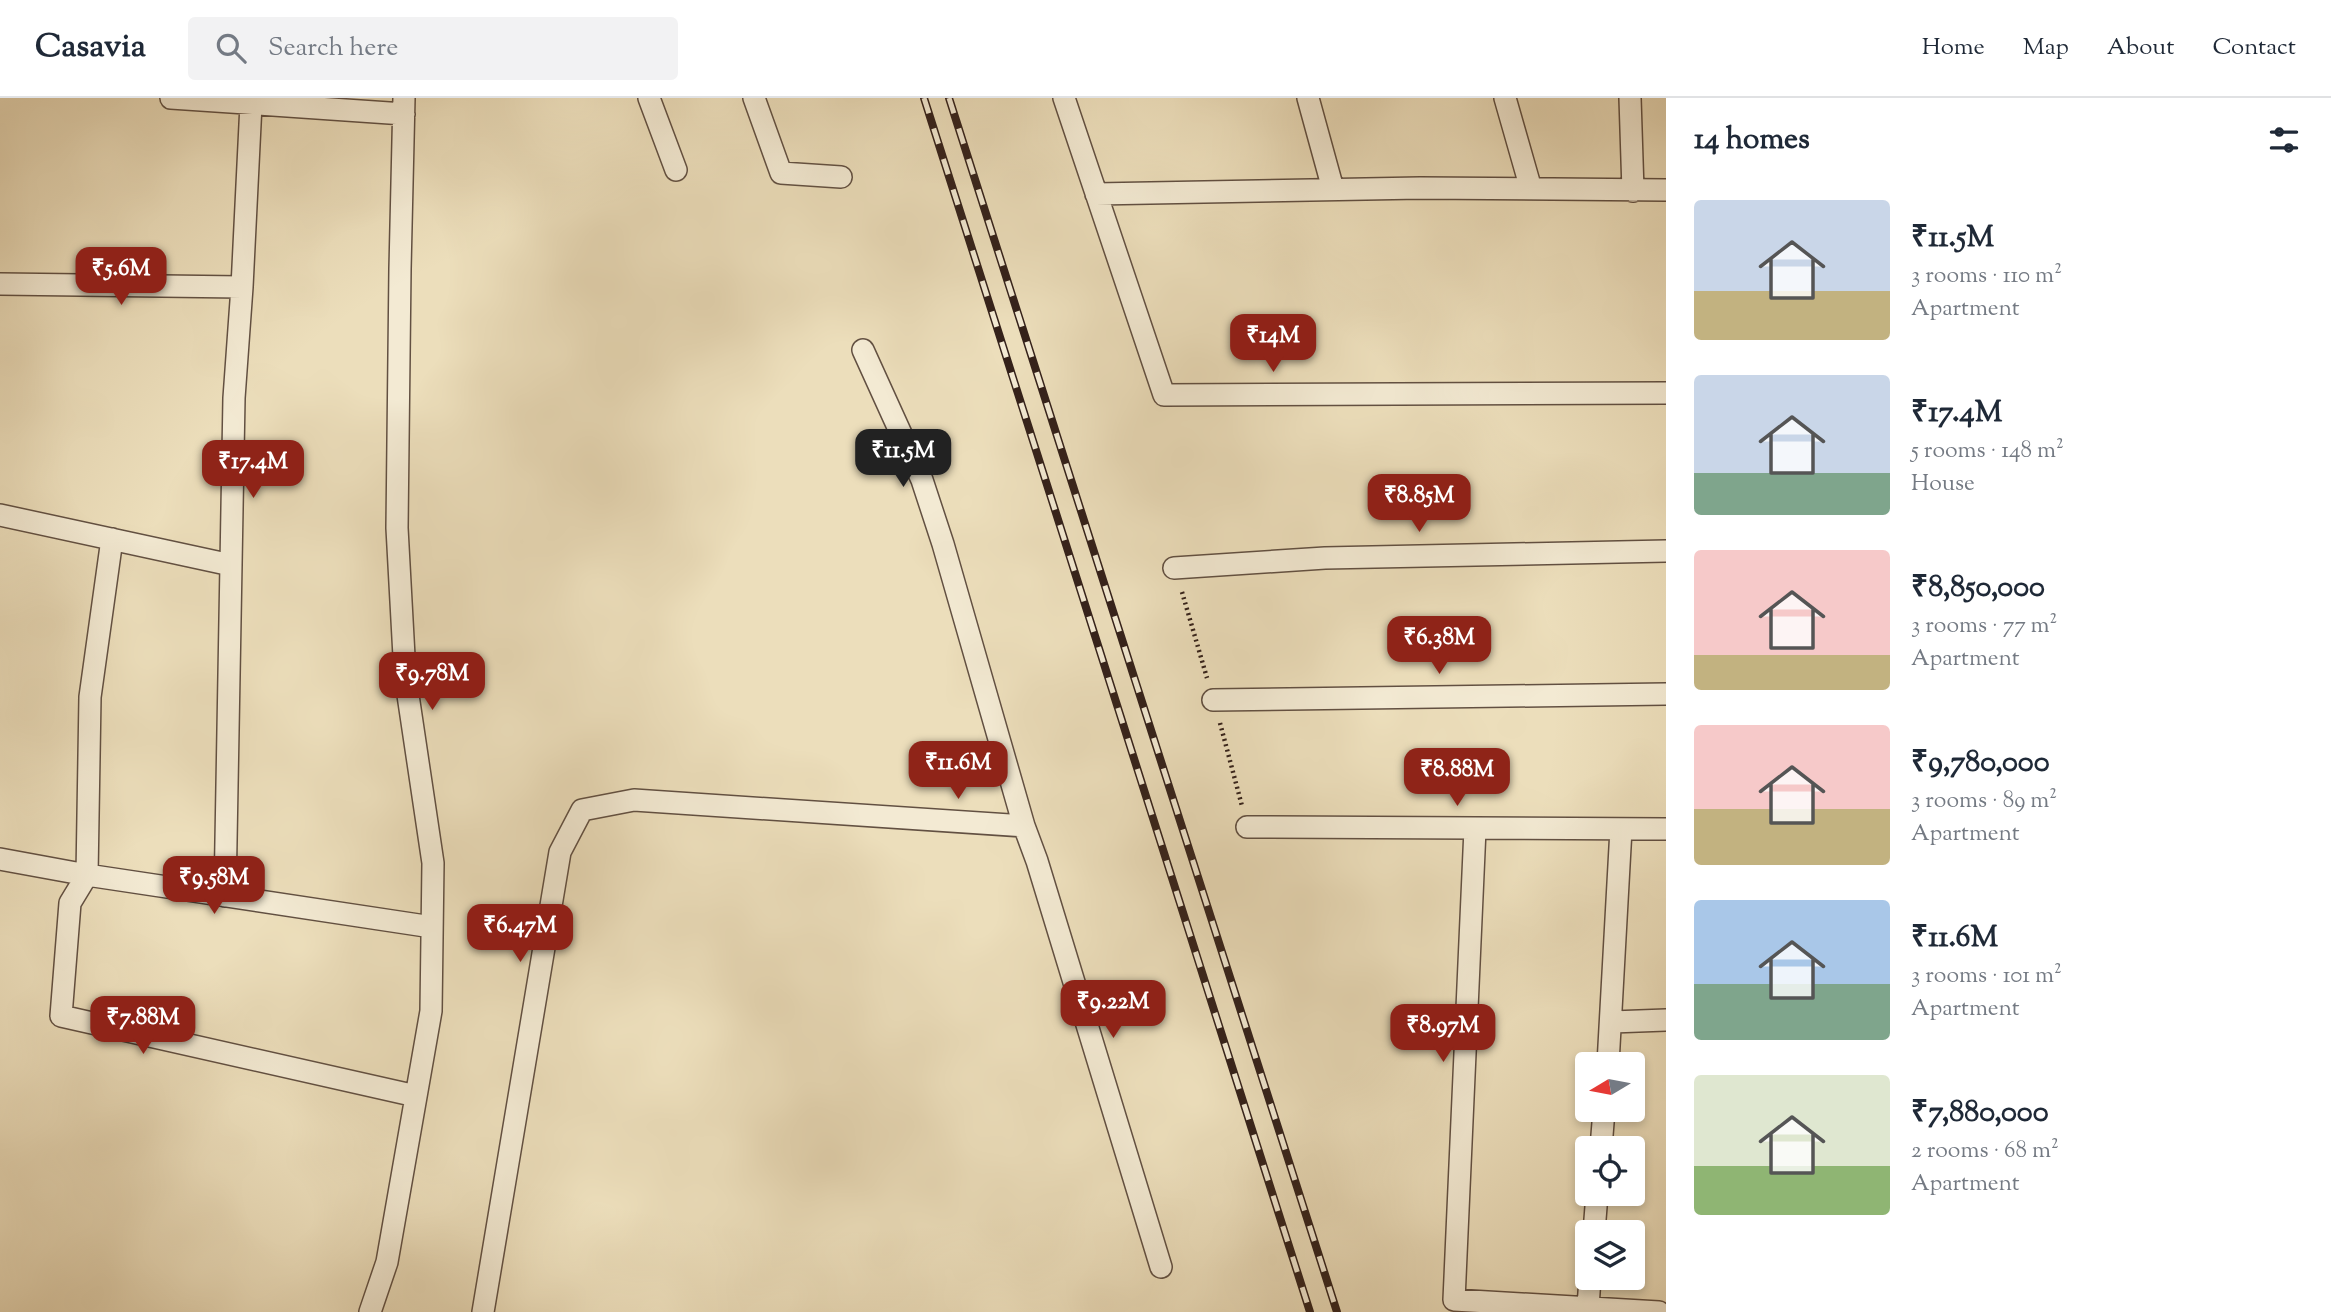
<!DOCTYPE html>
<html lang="en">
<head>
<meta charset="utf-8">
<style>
	:root { --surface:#fff; --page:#f2f2f3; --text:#1f2937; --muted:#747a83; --line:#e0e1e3; --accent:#8f2418 }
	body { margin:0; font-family:"Sorts Mill Goudy",serif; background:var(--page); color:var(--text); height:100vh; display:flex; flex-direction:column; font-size:26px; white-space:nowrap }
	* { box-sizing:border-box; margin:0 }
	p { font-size:23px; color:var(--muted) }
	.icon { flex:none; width:38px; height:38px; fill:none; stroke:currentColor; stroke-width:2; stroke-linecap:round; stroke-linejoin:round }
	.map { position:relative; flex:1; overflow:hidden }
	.drawer { display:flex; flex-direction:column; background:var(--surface); width:665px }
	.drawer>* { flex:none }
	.needle { width:46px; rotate:260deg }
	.controls { position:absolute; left:1575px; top:954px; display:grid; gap:14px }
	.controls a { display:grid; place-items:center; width:70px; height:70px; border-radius:7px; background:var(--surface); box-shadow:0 4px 10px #0003; font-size:35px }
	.price { position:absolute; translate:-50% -60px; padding:0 16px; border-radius:14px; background:var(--accent); color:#fff; font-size:23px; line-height:46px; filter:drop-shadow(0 2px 4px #0008) }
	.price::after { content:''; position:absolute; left:50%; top:42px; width:21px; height:16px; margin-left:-10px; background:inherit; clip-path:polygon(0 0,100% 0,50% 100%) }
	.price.active { background:#222; color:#fff }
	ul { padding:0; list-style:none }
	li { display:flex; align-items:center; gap:21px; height:175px; padding:0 28px }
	li span { display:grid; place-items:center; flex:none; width:196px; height:140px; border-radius:7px; color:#555 }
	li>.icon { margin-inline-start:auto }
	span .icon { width:84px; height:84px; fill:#fffc; stroke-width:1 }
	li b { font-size:30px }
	h2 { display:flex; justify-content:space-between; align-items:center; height:84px; padding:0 28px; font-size:30px }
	header { display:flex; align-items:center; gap:42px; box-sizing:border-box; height:98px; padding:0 35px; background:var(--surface); border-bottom:2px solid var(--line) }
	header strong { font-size:33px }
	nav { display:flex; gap:38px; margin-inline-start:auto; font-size:24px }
	.search { width:490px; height:63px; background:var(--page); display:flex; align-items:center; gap:18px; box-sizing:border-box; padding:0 24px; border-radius:7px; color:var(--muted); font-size:26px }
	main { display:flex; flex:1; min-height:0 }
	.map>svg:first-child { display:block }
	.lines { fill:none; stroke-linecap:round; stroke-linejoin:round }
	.minor-casing { stroke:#625042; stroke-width:24 }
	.path { stroke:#34211a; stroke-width:4.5; stroke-dasharray:2 3.5; stroke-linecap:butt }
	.minor { stroke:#f3ead3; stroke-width:21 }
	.rail-casing { stroke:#34211a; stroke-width:8 }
	.rail { stroke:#f3ead3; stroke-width:5; stroke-dasharray:16; stroke-linecap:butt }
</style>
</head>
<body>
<header>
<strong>Casavia</strong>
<div class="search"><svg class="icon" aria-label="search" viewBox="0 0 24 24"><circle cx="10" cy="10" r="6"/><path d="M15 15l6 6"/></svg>Search here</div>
<nav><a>Home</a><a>Map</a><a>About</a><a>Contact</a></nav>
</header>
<main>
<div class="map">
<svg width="1666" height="1214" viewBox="0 0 1666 1214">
	<rect width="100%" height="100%" fill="#ecdebb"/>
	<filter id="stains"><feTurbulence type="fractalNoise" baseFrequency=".00286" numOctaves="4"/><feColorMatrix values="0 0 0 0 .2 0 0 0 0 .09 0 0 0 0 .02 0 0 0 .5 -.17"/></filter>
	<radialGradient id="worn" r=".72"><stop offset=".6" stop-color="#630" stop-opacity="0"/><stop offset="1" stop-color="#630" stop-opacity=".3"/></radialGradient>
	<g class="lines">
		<!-- minor casing -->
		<g class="minor-casing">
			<path id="minor" d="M 171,0 L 404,16
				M 649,0 L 676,72
				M 754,0 L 781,75 L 841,79
				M 1064,0 L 1164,297 L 1666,295
				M 1308,0 L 1333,91
				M 1505,0 L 1531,91
				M 1630,0 L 1633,93
				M 1096,96 L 1420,90 L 1666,92
				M 0,186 L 242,189
				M 0,417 L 231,467
				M 112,441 L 90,599 L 87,777 L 70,805 L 61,918 L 416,998
				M 1174,470 L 1325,460 L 1666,453
				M 1213,602 L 1666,596
				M 1024,728 L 1037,763 L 1161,1169
				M 1247,729 L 1666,731
				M 1475,731 L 1454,1202 L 1659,1214
				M 0,761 L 87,777 L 432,829
				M 225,798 L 234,300 L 242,189 L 251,6
				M 1612,924 L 1666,922
				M 1608,966 L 1621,731
				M 1601,1050 L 1604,1012
				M 1594,1134 L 1597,1096
				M 1588,1209 L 1590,1180
				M 370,1214 L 387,1164 L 431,913 L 433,765 L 405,577 L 397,430 L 400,171 L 404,0
				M 483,1214 L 560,754 L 582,712 L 634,702 L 1024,728 L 943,446 L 922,382 L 863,252"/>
		</g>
		<!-- path -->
		<path class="path" d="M 1182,494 L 1207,580
			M 1220,625 L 1242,708"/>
		<!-- minor -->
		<use href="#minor" class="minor"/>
		<!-- rail casing -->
		<g class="rail-casing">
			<path id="rail" d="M 924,0 L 1310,1214
				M 949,0 L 1337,1214"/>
		</g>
		<!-- rail -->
		<use href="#rail" class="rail"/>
	</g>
	<rect width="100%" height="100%" filter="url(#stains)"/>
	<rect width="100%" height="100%" fill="url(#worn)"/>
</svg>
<div class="controls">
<a><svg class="needle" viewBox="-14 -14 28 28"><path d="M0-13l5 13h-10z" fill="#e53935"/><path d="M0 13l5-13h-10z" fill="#747a83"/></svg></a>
<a><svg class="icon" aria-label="locate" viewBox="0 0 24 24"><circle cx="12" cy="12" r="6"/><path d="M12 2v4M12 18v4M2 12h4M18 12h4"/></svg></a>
<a><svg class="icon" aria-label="layers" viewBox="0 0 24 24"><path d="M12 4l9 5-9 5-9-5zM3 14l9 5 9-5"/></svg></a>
</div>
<b class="price" style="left:121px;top:209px">₹5.6M</b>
<b class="price" style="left:1273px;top:276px">₹14M</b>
<b class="price active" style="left:903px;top:391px">₹11.5M</b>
<b class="price" style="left:253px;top:402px">₹17.4M</b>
<b class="price" style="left:1419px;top:436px">₹8.85M</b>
<b class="price" style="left:1439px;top:578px">₹6.38M</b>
<b class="price" style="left:432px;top:614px">₹9.78M</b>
<b class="price" style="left:958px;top:703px">₹11.6M</b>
<b class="price" style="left:1457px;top:710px">₹8.88M</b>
<b class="price" style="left:214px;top:818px">₹9.58M</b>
<b class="price" style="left:520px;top:866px">₹6.47M</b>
<b class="price" style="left:1113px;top:942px">₹9.22M</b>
<b class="price" style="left:143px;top:958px">₹7.88M</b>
<b class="price" style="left:1443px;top:966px">₹8.97M</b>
</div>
<section class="drawer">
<h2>14 homes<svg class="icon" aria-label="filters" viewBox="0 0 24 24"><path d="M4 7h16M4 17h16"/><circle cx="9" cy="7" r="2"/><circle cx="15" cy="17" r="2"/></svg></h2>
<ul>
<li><span style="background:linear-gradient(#c9d6e8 65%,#c2b280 0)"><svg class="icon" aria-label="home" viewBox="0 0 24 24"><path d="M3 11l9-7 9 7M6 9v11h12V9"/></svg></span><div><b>₹11.5M</b><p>3 rooms · 110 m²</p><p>Apartment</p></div></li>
<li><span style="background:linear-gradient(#c9d6e8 70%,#7fa58c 0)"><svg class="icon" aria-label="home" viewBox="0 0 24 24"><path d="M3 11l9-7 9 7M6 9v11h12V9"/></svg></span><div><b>₹17.4M</b><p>5 rooms · 148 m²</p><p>House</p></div></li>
<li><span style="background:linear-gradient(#f6c9c9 75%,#c2b280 0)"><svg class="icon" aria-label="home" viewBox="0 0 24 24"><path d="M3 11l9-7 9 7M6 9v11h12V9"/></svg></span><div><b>₹8,850,000</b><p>3 rooms · 77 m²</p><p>Apartment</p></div></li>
<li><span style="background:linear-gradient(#f6c9c9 60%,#c2b280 0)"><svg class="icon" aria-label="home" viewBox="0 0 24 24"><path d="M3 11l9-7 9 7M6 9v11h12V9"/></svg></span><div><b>₹9,780,000</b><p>3 rooms · 89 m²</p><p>Apartment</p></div></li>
<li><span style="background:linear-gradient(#a9c7e8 60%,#7fa58c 0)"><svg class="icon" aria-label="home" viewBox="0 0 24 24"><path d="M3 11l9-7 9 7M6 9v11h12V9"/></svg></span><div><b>₹11.6M</b><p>3 rooms · 101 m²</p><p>Apartment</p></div></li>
<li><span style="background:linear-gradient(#dfe7d0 65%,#8fb573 0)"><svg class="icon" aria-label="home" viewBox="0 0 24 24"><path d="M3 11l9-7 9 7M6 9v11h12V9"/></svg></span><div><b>₹7,880,000</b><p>2 rooms · 68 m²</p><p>Apartment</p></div></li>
</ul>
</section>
</main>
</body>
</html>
